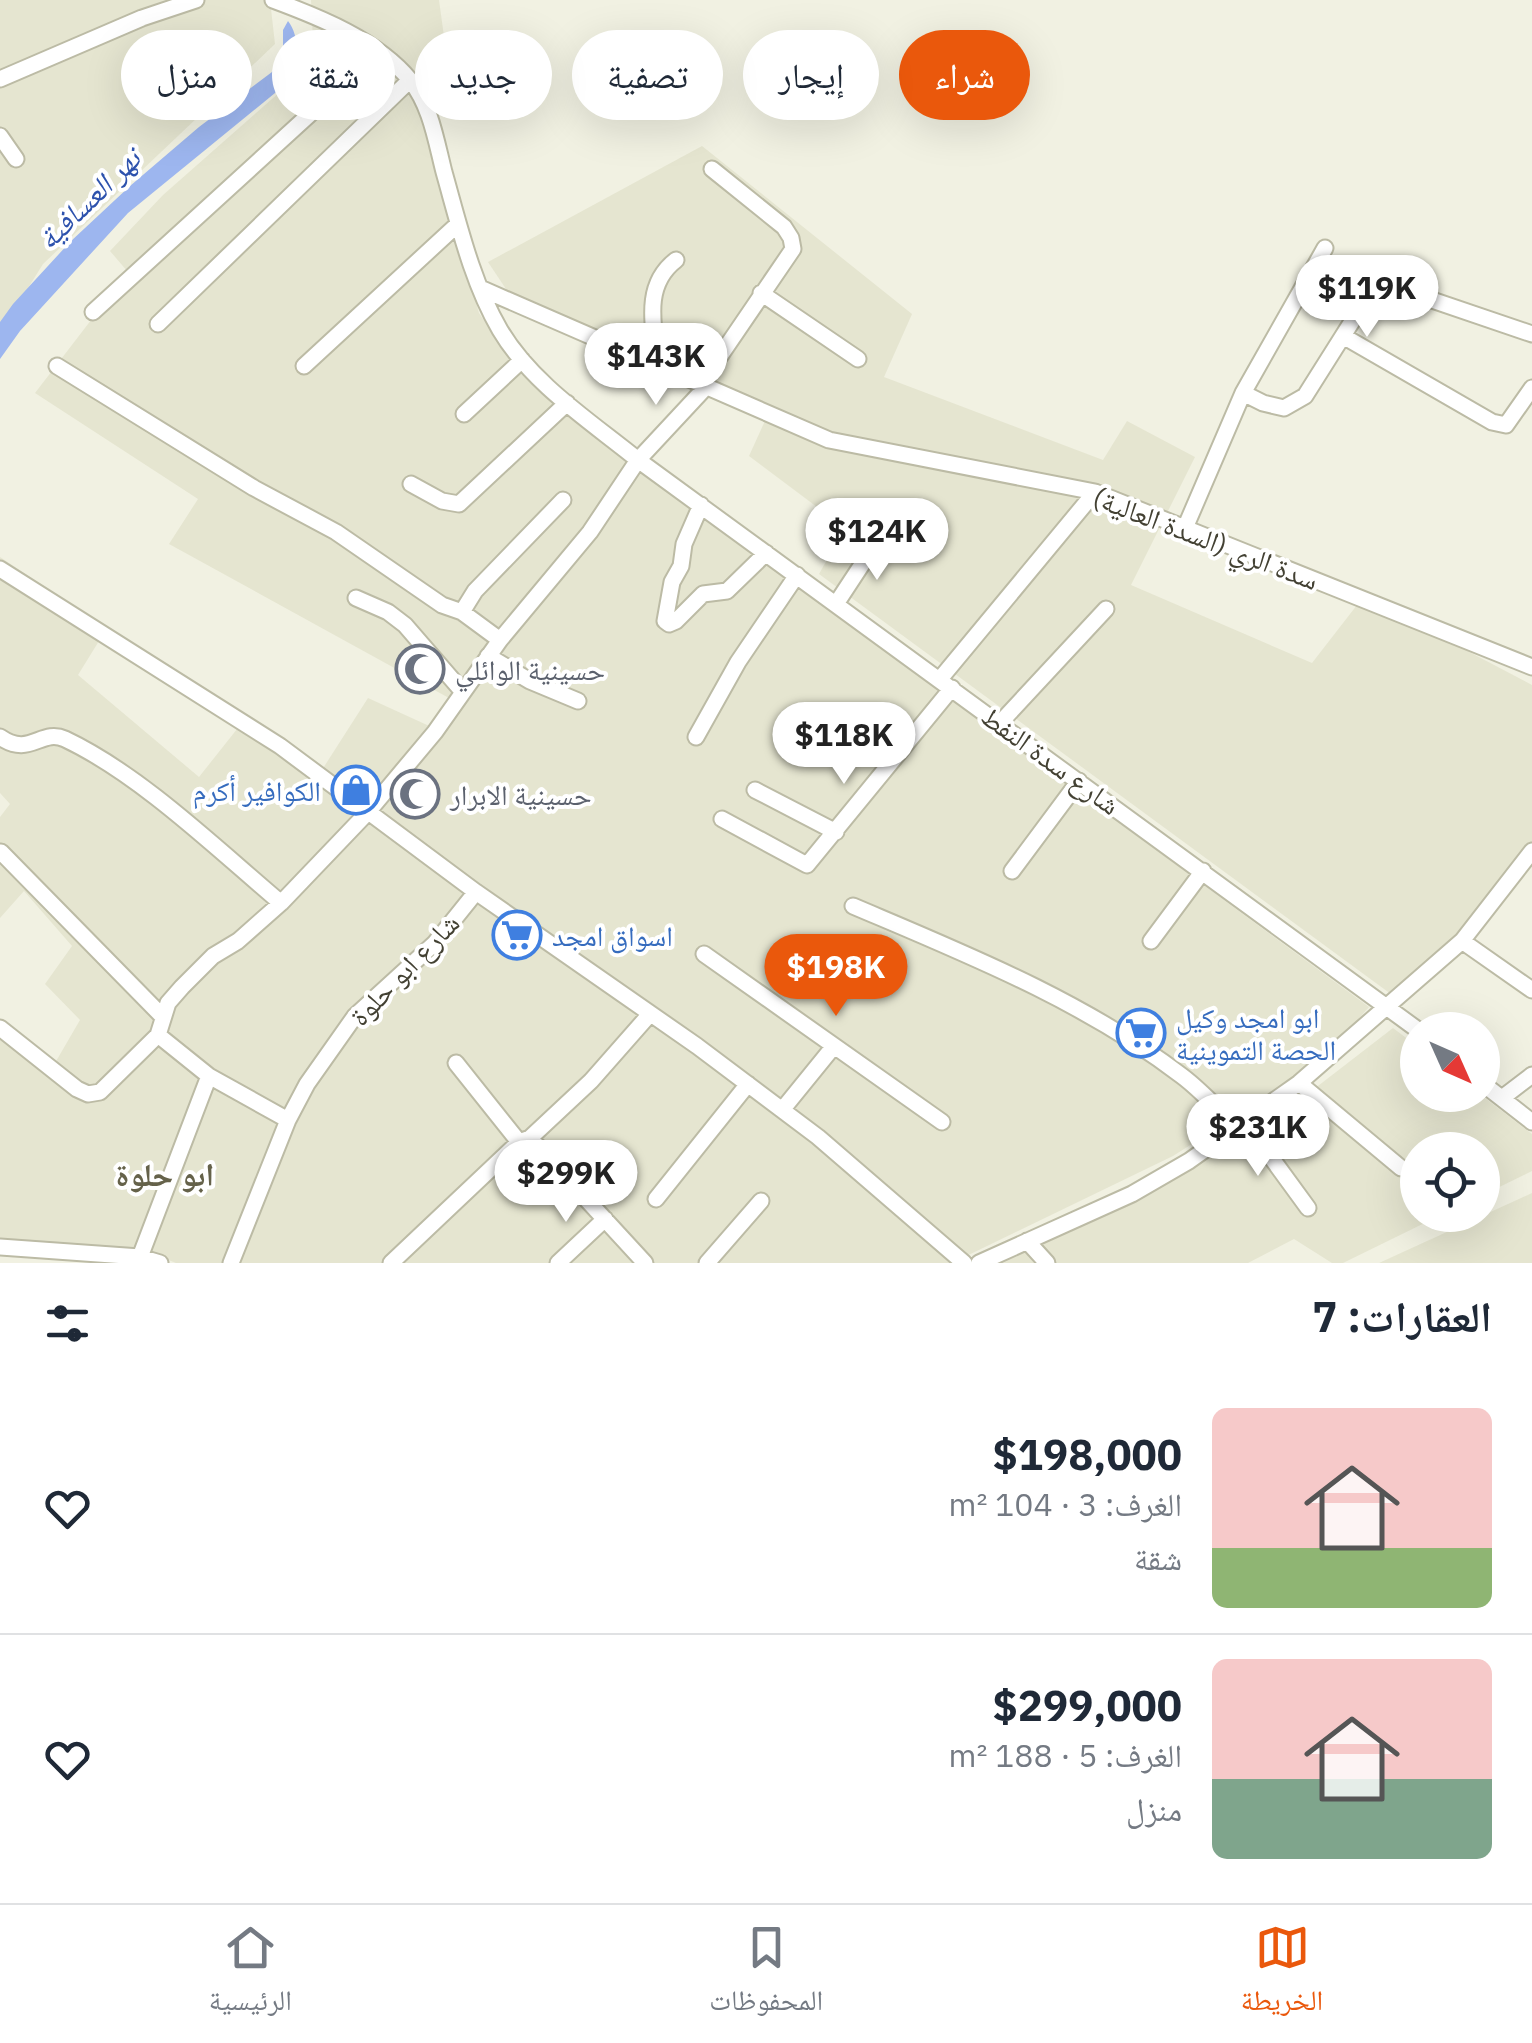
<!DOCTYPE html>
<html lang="ar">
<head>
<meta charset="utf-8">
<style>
	:root { --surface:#fff; --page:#f2f2f3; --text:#1f2937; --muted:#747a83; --line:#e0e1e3; --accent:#ea580c }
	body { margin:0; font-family:"IBM Plex Sans","Noto Naskh Arabic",sans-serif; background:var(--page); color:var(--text); direction:rtl; height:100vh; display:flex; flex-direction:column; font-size:38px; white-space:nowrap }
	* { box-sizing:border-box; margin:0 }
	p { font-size:32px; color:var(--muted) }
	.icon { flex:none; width:55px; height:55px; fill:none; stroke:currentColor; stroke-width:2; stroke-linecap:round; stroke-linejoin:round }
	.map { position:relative; height:1263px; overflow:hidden; direction:ltr }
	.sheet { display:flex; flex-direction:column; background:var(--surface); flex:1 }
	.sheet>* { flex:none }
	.top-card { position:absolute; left:30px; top:30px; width:1000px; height:90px; direction:rtl; display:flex; gap:20px }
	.needle { width:65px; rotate:135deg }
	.buttons { position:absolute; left:1400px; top:1012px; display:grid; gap:20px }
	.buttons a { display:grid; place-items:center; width:100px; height:100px; border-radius:50%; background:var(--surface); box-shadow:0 10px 40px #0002; font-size:50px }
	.price { position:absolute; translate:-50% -85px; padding:0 22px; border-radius:35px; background:#fff; color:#222; font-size:32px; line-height:65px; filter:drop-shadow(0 2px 5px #0008) }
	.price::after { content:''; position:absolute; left:50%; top:60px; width:30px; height:22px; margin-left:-15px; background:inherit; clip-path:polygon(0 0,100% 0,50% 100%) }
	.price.current { background:var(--accent); color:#fff }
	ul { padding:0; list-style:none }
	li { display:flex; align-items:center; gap:30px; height:250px; padding:0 40px }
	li+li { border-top:2px solid var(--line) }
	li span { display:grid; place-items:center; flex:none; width:280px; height:200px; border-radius:15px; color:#555 }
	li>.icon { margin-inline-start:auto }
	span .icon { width:120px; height:120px; fill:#fffc; stroke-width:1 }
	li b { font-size:42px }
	h2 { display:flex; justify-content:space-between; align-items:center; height:120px; padding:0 40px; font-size:42px }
	.tag { padding:0 35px; border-radius:45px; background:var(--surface); box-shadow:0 10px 40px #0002; font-size:35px; line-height:90px }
	.tag.current { background:var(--accent); color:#fff }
	.dock { display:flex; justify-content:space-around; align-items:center; height:140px; border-top:2px solid var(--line); background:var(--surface); font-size:28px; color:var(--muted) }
	.dock a { display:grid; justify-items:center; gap:5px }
	.dock .current { color:var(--accent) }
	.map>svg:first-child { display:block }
	.residential { fill:#e5e5d0 }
	.water { fill:#9db6ef }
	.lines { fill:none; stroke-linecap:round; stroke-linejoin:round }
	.street-casing { stroke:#bcbba5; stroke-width:19 }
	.street { stroke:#fff; stroke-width:15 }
	.labels { text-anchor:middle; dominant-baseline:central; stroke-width:8; stroke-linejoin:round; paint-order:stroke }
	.street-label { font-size:28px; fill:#434133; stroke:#fff }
	.worship-label { font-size:28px; fill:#5b616d; stroke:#fff; text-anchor:start }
	.shop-label { font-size:28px; fill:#366cbe; stroke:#fff; text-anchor:start }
	.water-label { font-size:30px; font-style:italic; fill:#2d52ad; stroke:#fff }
	.quarter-label { font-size:32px; font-weight:bold; fill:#65624a; stroke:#fff }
</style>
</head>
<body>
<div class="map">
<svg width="1532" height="1263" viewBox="0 0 1532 1263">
	<rect width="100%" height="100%" fill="#f1f1e2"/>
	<!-- residential -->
	<path class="residential" d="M 0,0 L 270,0 L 275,44 L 43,264 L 0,333 Z
		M 311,0 L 439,0 L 449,73 L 415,90 L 479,313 L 514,365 L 632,463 L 1369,1007 L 1321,1062 L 1173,1156 L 952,1263 L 176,1263 L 154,1254 L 0,1242 L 0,1038 L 48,1075 L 80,1020 L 45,984 L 72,946 L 24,891 L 0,918 L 0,817 L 10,804 L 0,793 L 0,557 L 107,628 L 78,675 L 199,777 L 245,719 L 320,773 L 368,698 L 438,730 L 458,703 L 169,544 L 198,499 L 35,393 L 128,272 L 110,251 L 163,195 L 314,62 Z
		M 702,146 L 912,314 L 884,377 L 1103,460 L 1127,421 L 1195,457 L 1131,585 L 1312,663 L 1357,605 L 1435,634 L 1532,685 L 1532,856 L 1399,1000 L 819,574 L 845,528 L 749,456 L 769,412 L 508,292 L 488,262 Z
		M 1393,1028 L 1417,1046 L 1418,1095 L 1481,1095 L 1532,1134 L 1532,1171 L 1483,1195 L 1482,1150 L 1418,1150 L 1418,1215 L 1441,1215 L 1343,1263 L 1332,1263 L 1294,1239 L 1248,1263 L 1000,1263 L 1085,1223 L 1261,1130 Z
		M 1532,1193 L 1532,1263 L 1379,1263 Z"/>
	<!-- water -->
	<path class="water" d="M 288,21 C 302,40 297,64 286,84 L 128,213 L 20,331 L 0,359 L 0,322 L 13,304 L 70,242 L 130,186 L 199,127 L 272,72 L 283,56 L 283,30 Z"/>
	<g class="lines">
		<!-- street casing -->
		<g class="street-casing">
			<path id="street" d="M 273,0 C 319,17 377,40 410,80 C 431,106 436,141 444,172 C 459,225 472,282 500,330 C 532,384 590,421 638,460 L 1418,1030
				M 0,79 L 142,18 L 196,0
				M 0,136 L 16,159
				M 480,288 L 829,440 L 1095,492 L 1532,667
				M 761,293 L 858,359
				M 93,312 L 378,52
				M 158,324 L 410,80
				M 1343,336 L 1492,422 L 1506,425 L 1532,388
				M 57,366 L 254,488 L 336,532 L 442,605 L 462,612 L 500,640
				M 304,366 L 458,224
				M 658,366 C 654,327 642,286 676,260
				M 701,384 L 793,249 L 791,238 L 784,227 L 712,169
				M 1243,393 L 1263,403 L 1284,408 L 1305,396 L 1375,285 L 1385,284 L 1532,334
				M 464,414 L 522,360
				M 411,484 L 442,501 L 459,504 L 567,403
				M 701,505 L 684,544 L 681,566 L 672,582 L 665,621 L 669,624 L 676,621 L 703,594 L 727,591 L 766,553
				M 1185,528 L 1243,393 L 1325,248
				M 0,569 L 280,746 L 476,892 L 697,1046 L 818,1137 L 964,1263
				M 356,598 L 388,612 L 405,625 L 463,692
				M 836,604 L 880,537
				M 462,612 L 475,591 L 563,500
				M 488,656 L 530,681 L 578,701
				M 940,679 L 1095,492
				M 1000,723 L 1106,609
				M 0,737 C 30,758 41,728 65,739 C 141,775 217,849 281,903
				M 696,737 L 738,662 L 797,575
				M 755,790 L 836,832
				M 722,819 L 807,865 L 952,688
				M 1,852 L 163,1017
				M 1012,871 L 1079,781
				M 853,906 C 966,954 1084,1001 1182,1076 C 1202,1091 1220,1111 1238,1129
				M 1151,941 L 1203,871
				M 1462,941 L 1532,990
				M 704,954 L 942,1122
				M 0,1028 L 77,1089 L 88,1094 L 100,1092 L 158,1035 L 168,1003 L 182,987 L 213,956 L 238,941 L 281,903 L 368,812 L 435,732 L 500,640 L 590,532 L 638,460 L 706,387
				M 158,1035 L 209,1076 L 288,1120
				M 456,1063 L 519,1142
				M 1299,1083 L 1401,1168
				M 1482,1083 L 1532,1122
				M 1502,1098 L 1532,1075
				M 782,1110 L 834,1046
				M 1246,1123 L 1308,1208
				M 530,1138 L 645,1263
				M 656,1199 L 748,1084
				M 1027,1241 L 1047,1263
				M 0,1247 L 140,1257 L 160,1263
				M 140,1257 L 209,1076
				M 231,1263 L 288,1120 L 307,1084 L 355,1016 L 435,943 L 476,892
				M 391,1263 L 519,1142 L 530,1138 L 591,1081 L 650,1014
				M 558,1263 L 605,1219
				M 707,1263 L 761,1201
				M 979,1263 L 1132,1194 L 1189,1161 L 1299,1083 L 1462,941 L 1532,851"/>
		</g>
		<!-- street -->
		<use href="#street" class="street"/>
	</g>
	<!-- icons -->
	<defs>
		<g id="mosque-ring" transform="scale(2.5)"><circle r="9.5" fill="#fff" stroke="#6b7280" stroke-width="1.5"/><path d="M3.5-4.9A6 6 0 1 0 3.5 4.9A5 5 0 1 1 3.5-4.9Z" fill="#6b7280"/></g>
		<g id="shop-ring" transform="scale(2.5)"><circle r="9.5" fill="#fff" stroke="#3f7fe0" stroke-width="1.5"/><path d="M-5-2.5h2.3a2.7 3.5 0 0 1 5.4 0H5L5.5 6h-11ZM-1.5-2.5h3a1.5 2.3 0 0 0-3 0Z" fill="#3f7fe0"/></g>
		<g id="supermarket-ring" transform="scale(2.5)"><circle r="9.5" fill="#fff" stroke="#3f7fe0" stroke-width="1.5"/><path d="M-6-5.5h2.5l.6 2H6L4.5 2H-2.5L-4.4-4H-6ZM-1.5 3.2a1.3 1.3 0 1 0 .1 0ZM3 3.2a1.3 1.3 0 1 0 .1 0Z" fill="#3f7fe0"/></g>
	</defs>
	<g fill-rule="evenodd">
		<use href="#mosque-ring" x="420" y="669"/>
		<use href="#shop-ring" x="356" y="790"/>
		<use href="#mosque-ring" x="415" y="794"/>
		<use href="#supermarket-ring" x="517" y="935"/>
		<use href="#supermarket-ring" x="1141" y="1033"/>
	</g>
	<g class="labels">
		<!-- street labels -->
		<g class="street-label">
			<text transform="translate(1206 538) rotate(21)">سدة الري (السدة العالية)</text>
			<text transform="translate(1051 760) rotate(36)">شارع سدة النفط</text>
			<text transform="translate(404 969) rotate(-46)">شارع ابو حلوة</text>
		</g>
		<!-- worship labels -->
		<g class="worship-label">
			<text x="455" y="669">حسينية الوائلي</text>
			<text x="450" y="794">حسينية الابرار</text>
		</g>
		<!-- shop labels -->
		<g class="shop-label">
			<text x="321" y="790" text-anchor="end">الكوافير أكرم</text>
			<text x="552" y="935">اسواق امجد</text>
			<text x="1176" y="1017">ابو امجد وكيل<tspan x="1176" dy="32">الحصة التموينية</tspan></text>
		</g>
		<!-- water labels -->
		<g class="water-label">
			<text transform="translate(88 198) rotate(-44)">نهر العسافية</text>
		</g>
		<!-- quarter labels -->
		<g class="quarter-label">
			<text x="165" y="1174">ابو حلوة</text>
		</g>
	</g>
</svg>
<div class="buttons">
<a><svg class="needle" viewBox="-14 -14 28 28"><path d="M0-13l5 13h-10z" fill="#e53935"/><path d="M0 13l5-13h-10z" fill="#747a83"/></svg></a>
<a><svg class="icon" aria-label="locate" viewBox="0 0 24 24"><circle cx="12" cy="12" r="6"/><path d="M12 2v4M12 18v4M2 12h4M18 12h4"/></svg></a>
</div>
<b class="price" style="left:1367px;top:340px">$119K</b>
<b class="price" style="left:656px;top:408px">$143K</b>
<b class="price" style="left:877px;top:583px">$124K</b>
<b class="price" style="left:844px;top:787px">$118K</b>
<b class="price current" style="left:836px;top:1019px">$198K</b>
<b class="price" style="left:1258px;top:1179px">$231K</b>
<b class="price" style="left:566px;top:1225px">$299K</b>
<div class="top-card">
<a class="tag current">شراء</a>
<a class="tag">إيجار</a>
<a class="tag">تصفية</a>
<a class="tag">جديد</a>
<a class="tag">شقة</a>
<a class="tag">منزل</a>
</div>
</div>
<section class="sheet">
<h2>العقارات: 7<svg class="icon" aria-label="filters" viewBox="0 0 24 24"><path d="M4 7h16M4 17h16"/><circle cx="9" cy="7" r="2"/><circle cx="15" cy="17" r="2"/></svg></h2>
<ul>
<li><span style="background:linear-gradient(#f6c9c9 70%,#8fb573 0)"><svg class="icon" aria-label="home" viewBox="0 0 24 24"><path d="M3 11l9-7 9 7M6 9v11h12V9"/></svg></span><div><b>$198,000</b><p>الغرف: 3 · 104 m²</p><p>شقة</p></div><svg class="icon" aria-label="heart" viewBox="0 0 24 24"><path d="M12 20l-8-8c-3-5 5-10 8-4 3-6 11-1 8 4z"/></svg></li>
<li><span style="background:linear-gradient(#f6c9c9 60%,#7fa58c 0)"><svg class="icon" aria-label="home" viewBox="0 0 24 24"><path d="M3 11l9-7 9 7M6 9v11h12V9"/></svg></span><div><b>$299,000</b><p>الغرف: 5 · 188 m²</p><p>منزل</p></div><svg class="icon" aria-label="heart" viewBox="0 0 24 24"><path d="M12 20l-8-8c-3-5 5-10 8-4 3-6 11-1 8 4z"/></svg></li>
</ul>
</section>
<nav class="dock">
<a class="current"><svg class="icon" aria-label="map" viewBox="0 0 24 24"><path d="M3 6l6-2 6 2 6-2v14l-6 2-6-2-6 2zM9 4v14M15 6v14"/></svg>الخريطة</a>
<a><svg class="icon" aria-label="saved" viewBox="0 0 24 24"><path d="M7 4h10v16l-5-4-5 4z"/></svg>المحفوظات</a>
<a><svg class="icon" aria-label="home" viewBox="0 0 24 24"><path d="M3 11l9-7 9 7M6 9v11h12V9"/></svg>الرئيسية</a>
</nav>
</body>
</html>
